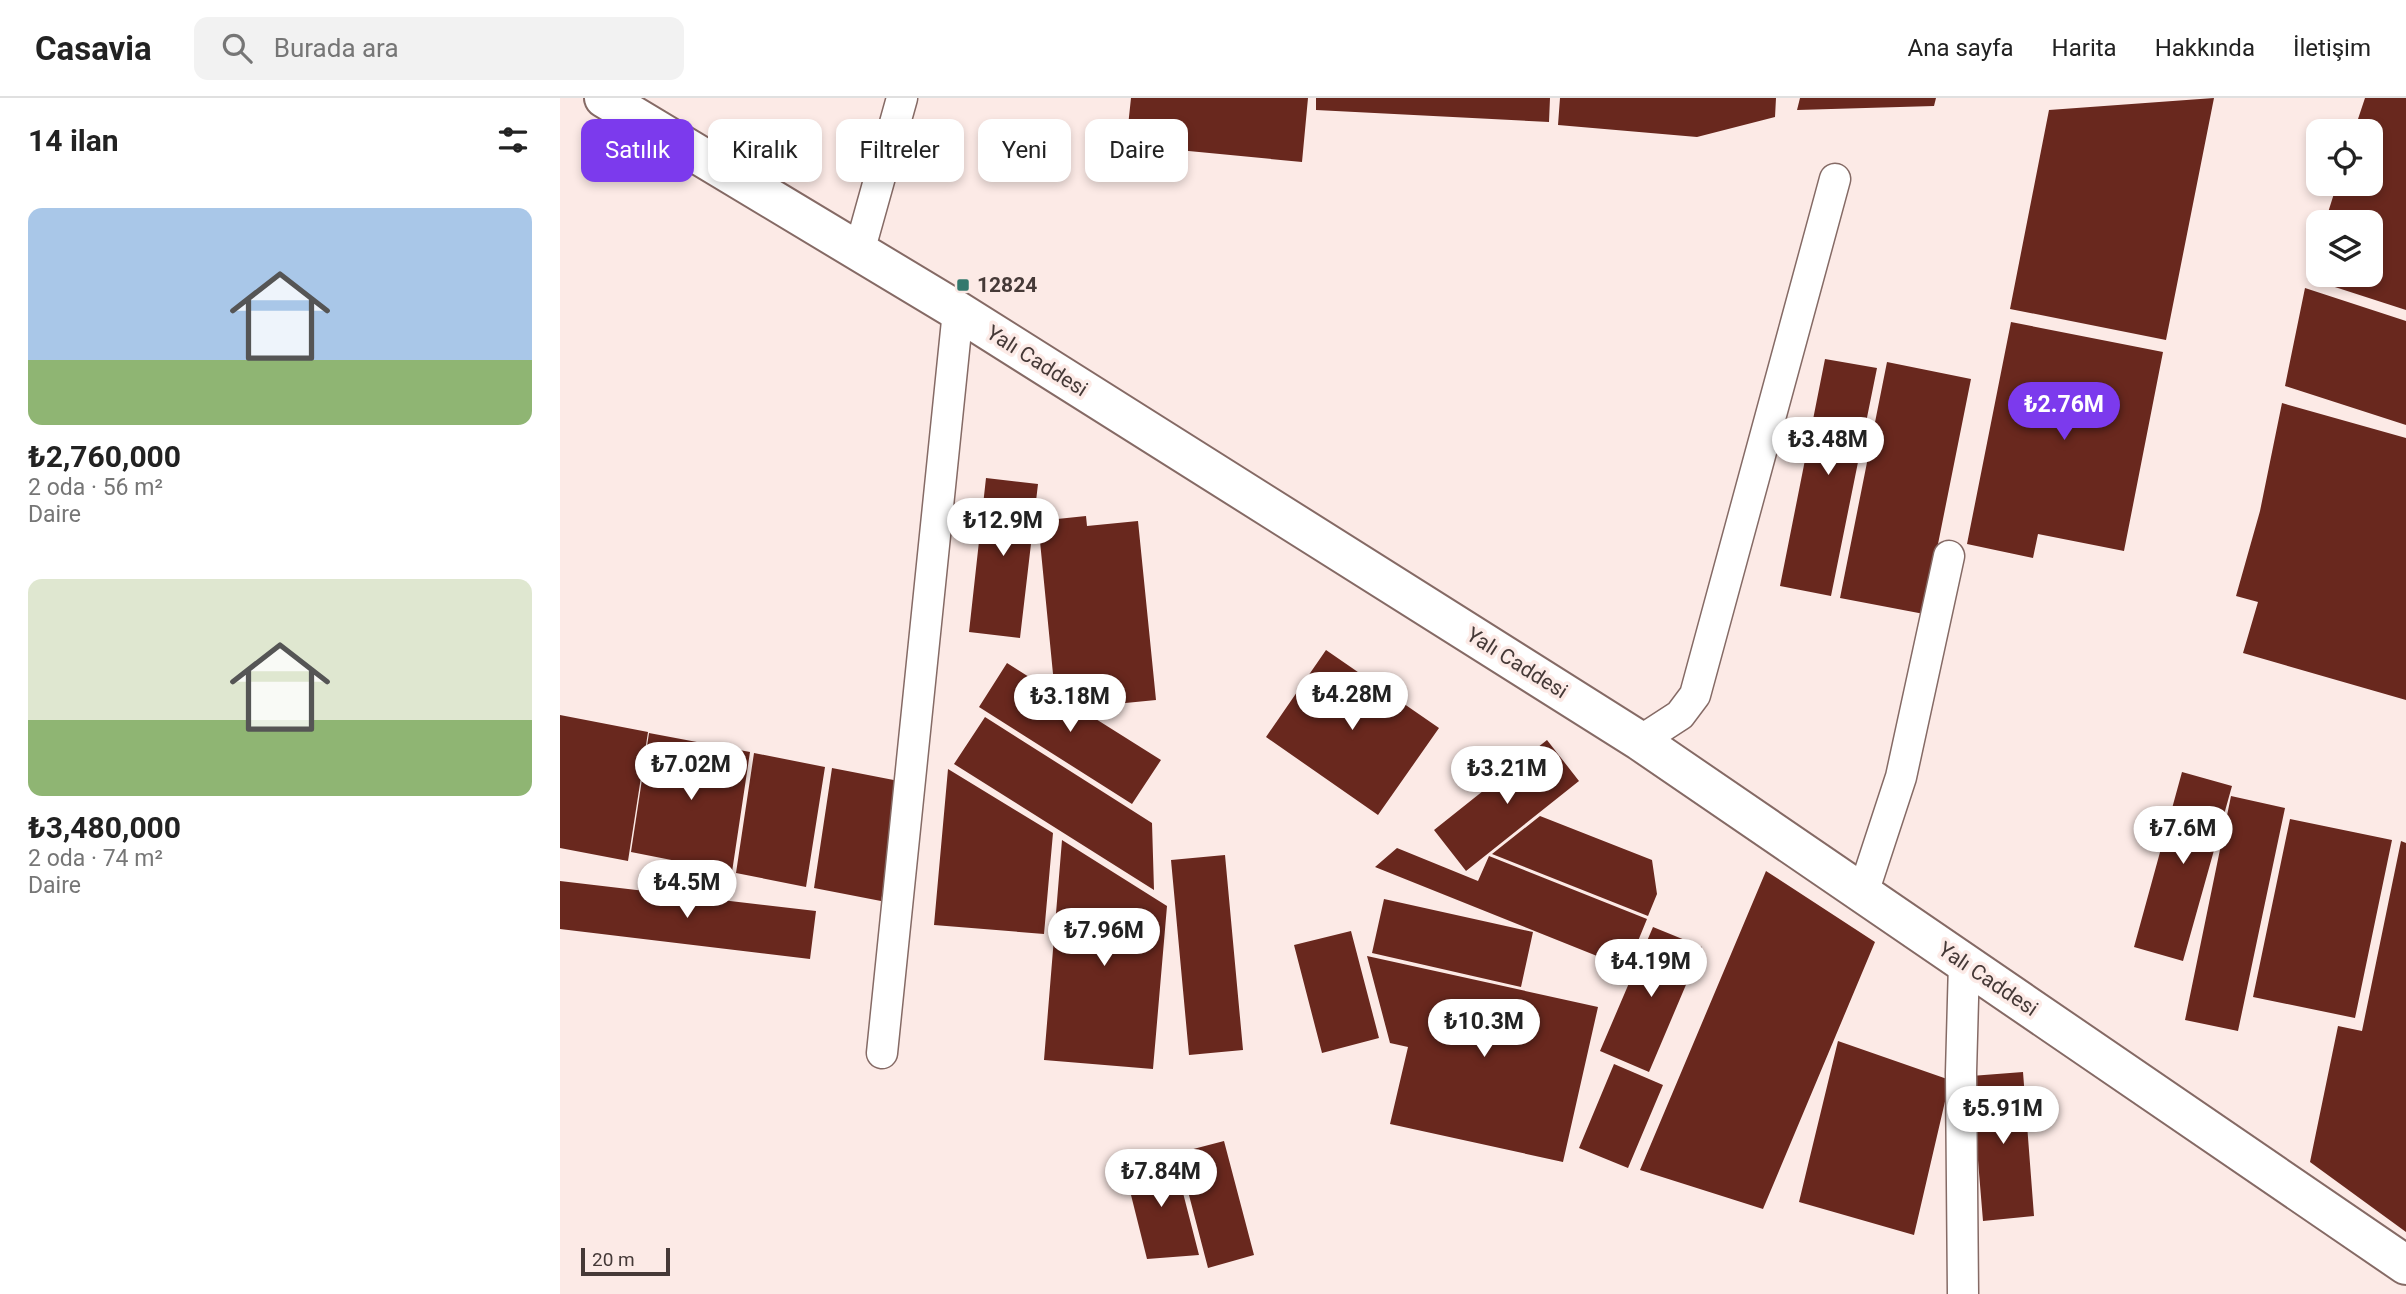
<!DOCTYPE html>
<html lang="tr">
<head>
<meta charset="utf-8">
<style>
	:root { --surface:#fff; --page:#f2f2f2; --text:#222; --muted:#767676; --line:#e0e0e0; --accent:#7c3aed }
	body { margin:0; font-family:Roboto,sans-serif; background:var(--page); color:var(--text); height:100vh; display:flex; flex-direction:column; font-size:26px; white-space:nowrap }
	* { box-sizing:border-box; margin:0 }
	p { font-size:23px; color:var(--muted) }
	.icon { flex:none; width:38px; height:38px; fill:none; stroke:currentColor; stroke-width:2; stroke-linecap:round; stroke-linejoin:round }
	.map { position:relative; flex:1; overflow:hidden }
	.sheet { display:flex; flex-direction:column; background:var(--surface); width:560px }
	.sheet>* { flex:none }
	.banner { position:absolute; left:21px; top:21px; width:665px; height:63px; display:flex; gap:14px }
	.controls { position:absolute; left:1746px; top:21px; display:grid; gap:14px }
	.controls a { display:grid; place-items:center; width:77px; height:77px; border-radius:14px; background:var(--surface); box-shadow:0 4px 10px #0003; font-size:35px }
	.scale { position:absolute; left:21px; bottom:18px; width:89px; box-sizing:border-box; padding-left:7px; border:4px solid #453937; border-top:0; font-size:19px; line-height:24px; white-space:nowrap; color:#453937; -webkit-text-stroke:5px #fceae6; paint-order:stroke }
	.price { position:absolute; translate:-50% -60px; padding:0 16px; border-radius:24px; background:#fff; color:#222; font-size:23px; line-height:46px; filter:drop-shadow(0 2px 4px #0008) }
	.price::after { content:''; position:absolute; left:50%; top:42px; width:21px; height:16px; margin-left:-10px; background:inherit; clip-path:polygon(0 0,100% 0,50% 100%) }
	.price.current { background:var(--accent); color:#fff }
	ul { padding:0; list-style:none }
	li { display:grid; align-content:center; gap:14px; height:371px; padding:0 28px }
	li span { display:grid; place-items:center; height:217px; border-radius:14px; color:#555 }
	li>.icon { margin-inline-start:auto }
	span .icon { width:126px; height:126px; fill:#fffc; stroke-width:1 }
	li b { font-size:30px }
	h2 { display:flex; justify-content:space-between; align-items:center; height:84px; padding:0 28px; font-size:30px }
	.tag { padding:0 24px; border-radius:14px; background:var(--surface); box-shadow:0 4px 10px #0003; font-size:24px; line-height:63px }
	.tag.current { background:var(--accent); color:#fff }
	header { display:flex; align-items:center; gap:42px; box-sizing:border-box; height:98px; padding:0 35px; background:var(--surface); border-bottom:2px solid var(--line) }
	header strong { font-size:33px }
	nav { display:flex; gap:38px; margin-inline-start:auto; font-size:24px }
	.search { width:490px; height:63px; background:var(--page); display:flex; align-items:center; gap:18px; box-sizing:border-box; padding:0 24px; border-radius:14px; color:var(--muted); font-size:26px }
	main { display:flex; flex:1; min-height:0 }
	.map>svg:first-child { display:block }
	.building { fill:#69281e }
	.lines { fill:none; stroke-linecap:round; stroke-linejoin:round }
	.minor-casing { stroke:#856a65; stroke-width:33 }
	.tertiary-casing { stroke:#856a65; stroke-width:42 }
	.minor { stroke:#fff; stroke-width:30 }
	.tertiary { stroke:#fff; stroke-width:38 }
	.poi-dot { fill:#33786d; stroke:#fceae6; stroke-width:2.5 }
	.labels { text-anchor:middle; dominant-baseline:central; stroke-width:7; stroke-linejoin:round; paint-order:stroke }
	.poi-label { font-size:21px; font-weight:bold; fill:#453937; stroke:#fceae6; text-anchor:start }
	.street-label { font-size:21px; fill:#453937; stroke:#fceae6 }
</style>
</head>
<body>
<header>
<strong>Casavia</strong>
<div class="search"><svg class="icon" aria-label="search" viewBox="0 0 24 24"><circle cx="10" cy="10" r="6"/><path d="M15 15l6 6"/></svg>Burada ara</div>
<nav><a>Ana sayfa</a><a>Harita</a><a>Hakkında</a><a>İletişim</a></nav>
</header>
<main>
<section class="sheet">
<h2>14 ilan<svg class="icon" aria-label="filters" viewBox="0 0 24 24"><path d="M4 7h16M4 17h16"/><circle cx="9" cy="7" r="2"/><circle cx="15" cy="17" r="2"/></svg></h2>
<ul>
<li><span style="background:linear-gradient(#a9c7e8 70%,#8fb573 0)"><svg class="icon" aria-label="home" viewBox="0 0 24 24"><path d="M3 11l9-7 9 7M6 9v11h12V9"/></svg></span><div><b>₺2,760,000</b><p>2 oda · 56 m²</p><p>Daire</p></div></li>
<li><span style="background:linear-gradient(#dfe7d0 65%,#8fb573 0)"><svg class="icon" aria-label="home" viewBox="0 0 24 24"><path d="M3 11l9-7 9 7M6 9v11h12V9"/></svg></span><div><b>₺3,480,000</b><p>2 oda · 74 m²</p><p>Daire</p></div></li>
</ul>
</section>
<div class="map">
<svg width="1846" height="1196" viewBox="0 0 1846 1196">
	<rect width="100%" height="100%" fill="#fceae6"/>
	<!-- building -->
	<path class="building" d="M 571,0 L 748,0 L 742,64 L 566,47 Z
		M 756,0 L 990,0 L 989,24 L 756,12 Z
		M 1000,0 L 1216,0 L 1215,19 L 1137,39 L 998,27 Z
		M 1240,0 L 1376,0 L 1374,8 L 1237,12 Z
		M 1654,0 L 1606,242 L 1450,211 L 1489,12 Z
		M 1805,0 L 1846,0 L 1846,212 L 1747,180 L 1758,145 L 1759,177 L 1811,177 L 1811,124 L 1765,124 L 1777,86 L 1811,86 L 1811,33 L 1794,33 Z
		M 1745,190 L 1846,223 L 1846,327 L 1725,288 Z
		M 1451,224 L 1603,254 L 1564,453 L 1478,436 L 1473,460 L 1407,446 Z
		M 1265,261 L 1317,270 L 1271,498 L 1220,488 Z
		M 1327,264 L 1411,281 L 1364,516 L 1280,500 Z
		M 1722,305 L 1846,340 L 1846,602 L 1683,555 L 1698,504 L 1676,498 L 1700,413 Z
		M 426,380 L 478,386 L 460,540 L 409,534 Z
		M 526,418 L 527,428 L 578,423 L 596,602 L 545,607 L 494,586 L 478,423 Z
		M 766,552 L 879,630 L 818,717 L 706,639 Z
		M 447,565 L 601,662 L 572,706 L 419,609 Z
		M 0,617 L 88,634 L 68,763 L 0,750 Z
		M 425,619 L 592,725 L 594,792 L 394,666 Z
		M 89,635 L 190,654 L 172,774 L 71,754 Z
		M 987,642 L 1019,683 L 906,773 L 874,732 Z
		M 194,655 L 265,669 L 246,789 L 176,775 Z
		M 272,670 L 344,684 L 321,803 L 254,790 Z
		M 388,671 L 493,735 L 484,836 L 374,827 Z
		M 1622,674 L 1672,688 L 1623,863 L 1574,849 Z
		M 1671,698 L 1725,710 L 1678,933 L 1625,922 Z
		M 980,718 L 1092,762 L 1097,796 L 1088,818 L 932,756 Z
		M 1730,721 L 1832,742 L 1795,920 L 1693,899 Z
		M 502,742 L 607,808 L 593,971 L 484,962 Z
		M 1841,743 L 1846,745 L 1846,1134 L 1750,1064 L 1778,928 L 1802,933 Z
		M 837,750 L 918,783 L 929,758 L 1087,821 L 1067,870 L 815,769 Z
		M 665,757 L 683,952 L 629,957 L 611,762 Z
		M 1206,773 L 1315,844 L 1203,1111 L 1080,1072 Z
		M 0,783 L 256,813 L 250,861 L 0,831 Z
		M 824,801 L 973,834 L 961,889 L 812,855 Z
		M 1093,829 L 1142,849 L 1089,974 L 1040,953 Z
		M 791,833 L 819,940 L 762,955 L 734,847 Z
		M 807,858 L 1038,909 L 1003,1064 L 830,1026 L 848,949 L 830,945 Z
		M 1278,943 L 1390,982 L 1354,1137 L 1239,1104 Z
		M 1054,966 L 1103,987 L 1068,1070 L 1019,1050 Z
		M 1463,974 L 1474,1118 L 1423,1123 L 1411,978 Z
		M 664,1043 L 694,1157 L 648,1170 L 618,1055 Z
		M 613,1056 L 639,1157 L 587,1161 L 564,1069 Z"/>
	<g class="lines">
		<!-- minor casing -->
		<g class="minor-casing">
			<path id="minor" d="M 299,154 L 342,0
				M 1080,643 L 1120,617 L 1135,597 L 1275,81
				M 1303,795 L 1341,679 L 1389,458
				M 322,955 L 398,213
				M 1403,1196 L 1401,975 L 1404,865"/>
		</g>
		<!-- tertiary casing -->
		<g class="tertiary-casing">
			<path id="tertiary" d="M 44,0 L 398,213 L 1080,643 L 1846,1167"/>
		</g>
		<!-- minor -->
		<use href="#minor" class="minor"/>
		<!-- tertiary -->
		<use href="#tertiary" class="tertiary"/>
	</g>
	<!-- markers -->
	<rect class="poi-dot" x="396" y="180" width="14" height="14" rx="3.5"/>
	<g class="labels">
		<!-- poi labels -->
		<g class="poi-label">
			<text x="417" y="187">12824</text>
		</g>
		<!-- street labels -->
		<g class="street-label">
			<text transform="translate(477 263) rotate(32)">Yalı Caddesi</text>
			<text transform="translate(957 565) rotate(32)">Yalı Caddesi</text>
			<text transform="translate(1428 881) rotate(34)">Yalı Caddesi</text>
		</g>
	</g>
</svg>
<div class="controls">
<a><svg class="icon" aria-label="locate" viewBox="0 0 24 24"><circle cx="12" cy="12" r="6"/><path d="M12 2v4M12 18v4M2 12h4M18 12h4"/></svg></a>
<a><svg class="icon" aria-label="layers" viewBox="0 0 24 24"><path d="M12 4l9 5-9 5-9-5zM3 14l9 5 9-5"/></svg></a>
</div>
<div class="scale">20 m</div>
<b class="price current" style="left:1504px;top:344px">₺2.76M</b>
<b class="price" style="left:1268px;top:379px">₺3.48M</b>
<b class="price" style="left:443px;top:460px">₺12.9M</b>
<b class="price" style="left:792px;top:634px">₺4.28M</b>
<b class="price" style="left:510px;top:636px">₺3.18M</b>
<b class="price" style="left:131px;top:704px">₺7.02M</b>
<b class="price" style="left:947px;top:708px">₺3.21M</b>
<b class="price" style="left:1623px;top:768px">₺7.6M</b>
<b class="price" style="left:127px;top:822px">₺4.5M</b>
<b class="price" style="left:544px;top:870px">₺7.96M</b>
<b class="price" style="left:1091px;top:901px">₺4.19M</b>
<b class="price" style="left:924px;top:961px">₺10.3M</b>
<b class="price" style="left:1443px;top:1048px">₺5.91M</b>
<b class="price" style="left:601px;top:1111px">₺7.84M</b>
<div class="banner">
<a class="tag current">Satılık</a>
<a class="tag">Kiralık</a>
<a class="tag">Filtreler</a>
<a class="tag">Yeni</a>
<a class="tag">Daire</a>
</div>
</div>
</main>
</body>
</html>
